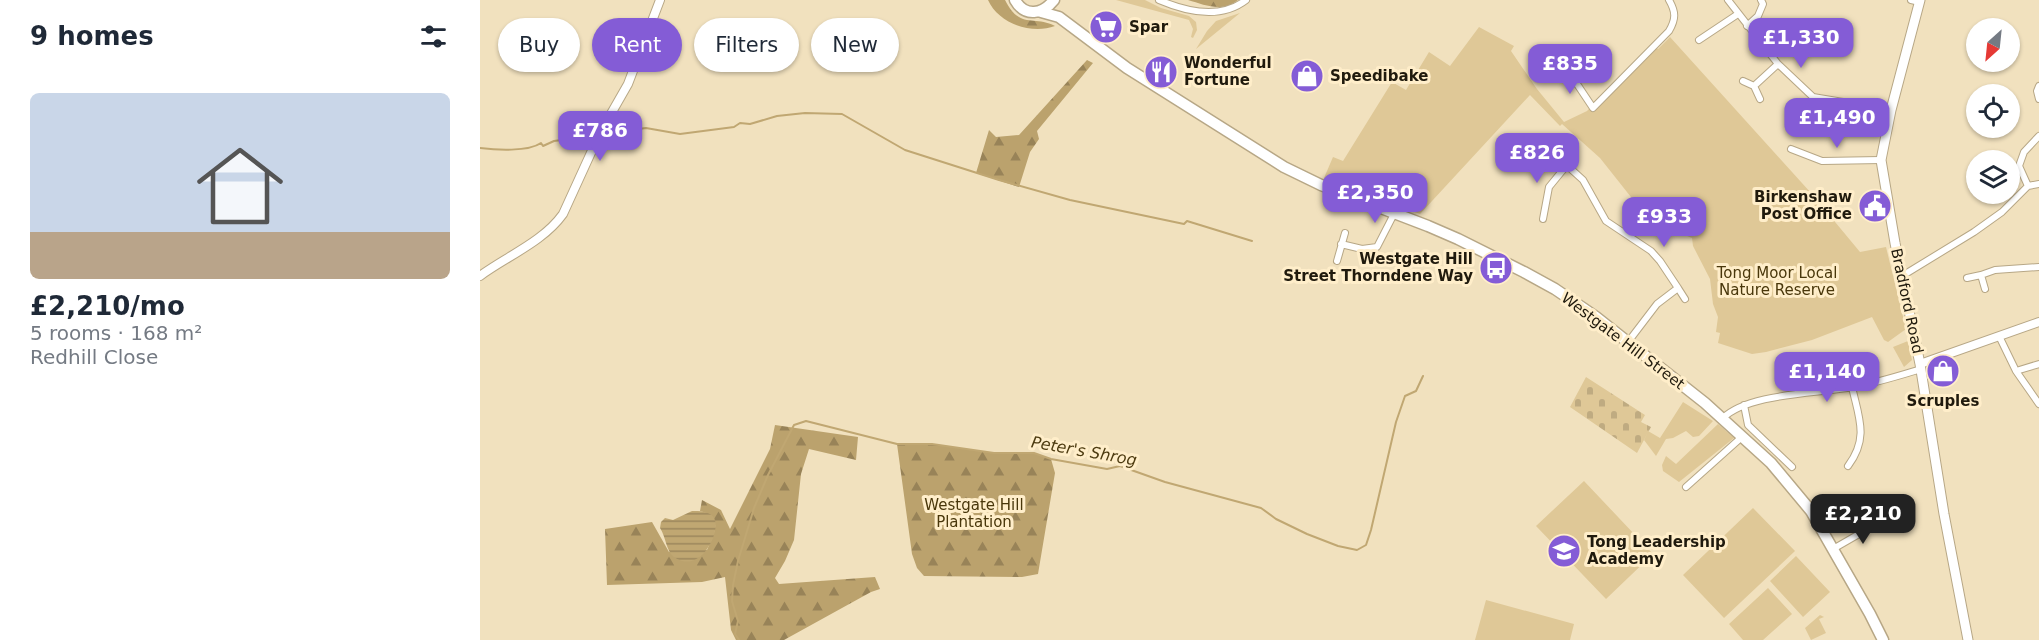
<!DOCTYPE html>
<html lang="en">
<head>
<meta charset="utf-8">
<style>
	:root { --surface:#fff; --page:#f2f2f3; --text:#1f2937; --muted:#747a83; --accent:#845cd6 }
	body { margin:0; font-family:"DejaVu Sans",sans-serif; background:var(--page); color:var(--text); height:100vh; display:flex; flex-direction:column; font-size:22px; white-space:nowrap }
	* { box-sizing:border-box; margin:0 }
	p { font-size:20px; color:var(--muted) }
	.icon { flex:none; width:33px; height:33px; fill:none; stroke:currentColor; stroke-width:2; stroke-linecap:round; stroke-linejoin:round }
	.map { position:relative; flex:1; overflow:hidden }
	.sheet { display:flex; flex-direction:column; background:var(--surface); width:480px }
	.sheet>* { flex:none }
	.guide { position:absolute; left:18px; top:18px; width:570px; height:54px; display:flex; gap:12px }
	.needle { width:39px; rotate:207deg }
	.controls { position:absolute; left:1486px; top:18px; display:grid; gap:12px }
	.controls a { display:grid; place-items:center; width:54px; height:54px; border-radius:50%; background:var(--surface); box-shadow:0 2px 4px #0004; font-size:30px }
	.price { position:absolute; translate:-50% -51px; padding:0 14px; border-radius:12px; background:var(--accent); color:#fff; font-size:20px; line-height:39px; filter:drop-shadow(0 2px 3px #0008) }
	.price::after { content:''; position:absolute; left:50%; top:36px; width:18px; height:14px; margin-left:-9px; background:inherit; clip-path:polygon(0 0,100% 0,50% 100%) }
	.price.on { background:#222; color:#fff }
	ul { padding:0; list-style:none }
	li { display:grid; align-content:center; gap:12px; height:318px; padding:0 30px }
	li span { display:grid; place-items:center; height:186px; border-radius:9px; color:#555 }
	li>.icon { margin-inline-start:auto }
	span .icon { width:108px; height:108px; fill:#fffc; stroke-width:1 }
	li b { font-size:26px }
	h2 { display:flex; justify-content:space-between; align-items:center; height:72px; padding:0 30px; font-size:26px }
	.tag { padding:0 21px; border-radius:27px; background:var(--surface); box-shadow:0 2px 4px #0004; font-size:21px; line-height:54px }
	.tag.on { background:var(--accent); color:#fff }
	main { display:flex; flex:1; min-height:0 }
	.map>svg:first-child { display:block }
	.green { fill:#dfc897 }
	.forest { fill:url(#forest-firs) }
	.cemetery { fill:url(#cemetery-stones) }
	.water { fill:url(#water-rules) }
	.lines { fill:none; stroke-linecap:round; stroke-linejoin:round }
	.stream { stroke:#c0a772; stroke-width:2 }
	.street-casing { stroke:#b7a786; stroke-width:8 }
	.secondary-casing { stroke:#b7a786; stroke-width:10 }
	.primary-casing { stroke:#b7a786; stroke-width:11 }
	.highway-casing { stroke:#b7a786; stroke-width:13 }
	.street { stroke:#fff; stroke-width:6 }
	.secondary { stroke:#fff; stroke-width:8 }
	.primary { stroke:#fff; stroke-width:9 }
	.highway { stroke:#fff; stroke-width:10 }
	.labels { text-anchor:middle; dominant-baseline:central; stroke-width:6; stroke-linejoin:round; paint-order:stroke }
	.poi-label { font-size:15px; font-weight:bold; fill:#201a0d; stroke:#ffeeca; text-anchor:start }
	.park-label { font-size:15px; fill:#49370b; stroke:#ffeeca }
	.street-label { font-size:15px; fill:#201a0d; stroke:#ffeeca }
	.water-label { font-size:16px; font-style:italic; fill:#4e3c11; stroke:#ffeeca }
</style>
</head>
<body>
<main>
<section class="sheet">
<h2>9 homes<svg class="icon" aria-label="filters" viewBox="0 0 24 24"><path d="M4 7h16M4 17h16"/><circle cx="9" cy="7" r="2"/><circle cx="15" cy="17" r="2"/></svg></h2>
<ul>
<li><span style="background:linear-gradient(#c9d6e8 75%,#b9a48a 0)"><svg class="icon" aria-label="home" viewBox="0 0 24 24"><path d="M3 11l9-7 9 7M6 9v11h12V9"/></svg></span><div><b>£2,210/mo</b><p>5 rooms · 168 m²</p><p>Redhill Close</p></div></li>
</ul>
</section>
<div class="map">
<svg width="1559" height="640" viewBox="0 0 1559 640">
	<defs>
		<pattern id="forest-firs" width="22" height="20" patternUnits="userSpaceOnUse" patternTransform="scale(1.5)"><rect width="22" height="20" fill="#bba26d"/><path d="M5 1l3.5 6h-7zM16 11l3.5 6h-7z" fill="#988358"/></pattern>
		<pattern id="cemetery-stones" width="16" height="16" patternUnits="userSpaceOnUse" patternTransform="scale(1.5)"><rect width="16" height="16" fill="#dfc897"/><path d="M2 7V4a2 2 0 0 1 4 0v3zM10 15v-3a2 2 0 0 1 4 0v3z" fill="#bfab81"/></pattern>
		<pattern id="water-rules" width="6" height="5" patternUnits="userSpaceOnUse" patternTransform="scale(1.5)"><rect width="6" height="5" fill="#c0a772"/><path d="M0 2.5h6" fill="none" stroke="#9c875c"/></pattern>
	</defs>
	<rect width="100%" height="100%" fill="#f1e1be"/>
	<!-- green -->
	<path class="green" d="M 636,0 L 665,0 L 681,8 L 709,16 L 716,22 L 717,30 L 713,38 L 711,37 L 713,29 L 709,20 Z
		M 760,13 L 716,49 L 727,31 L 736,21 Z
		M 999,27 L 1034,46 L 1031,51 L 1057,89 L 1084,122 L 1107,111 L 1172,44 L 1178,49 L 1190,37 L 1331,193 L 1380,252 L 1406,247 L 1426,329 L 1408,342 L 1404,340 L 1392,317 L 1332,340 L 1286,352 L 1272,354 L 1238,343 L 1240,333 L 1236,332 L 1238,317 L 1233,304 L 1230,279 L 1213,246 L 1212,238 L 1200,233 L 1182,230 L 1166,216 L 1120,158 L 1082,124 L 1080,126 L 1050,95 L 940,214 L 844,178 L 853,157 L 863,161 L 912,82 L 926,90 L 949,52 L 970,66 Z
		M 1428,341 L 1432,360 L 1424,367 L 1413,347 Z
		M 1203,402 L 1233,421 L 1219,436 L 1213,437 L 1206,431 L 1193,438 L 1186,439 L 1176,456 L 1164,440 L 1168,431 L 1180,438 Z
		M 1238,424 L 1254,438 L 1199,482 L 1183,471 L 1182,465 L 1186,456 L 1196,464 Z
		M 1104,481 L 1173,554 L 1126,599 L 1056,526 Z
		M 1273,508 L 1315,551 L 1244,618 L 1203,575 Z
		M 1316,556 L 1350,592 L 1323,617 L 1290,581 Z
		M 1288,588 L 1312,614 L 1283,640 L 1263,640 L 1249,624 Z
		M 1006,600 L 1094,624 L 1090,640 L 995,640 Z
		M 1340,615 L 1344,617 L 1339,619 L 1346,633 L 1331,640 L 1325,628 Z"/>
	<!-- forest -->
	<path class="forest" d="M 508,0 L 525,0 C 540,30 554,15 575,26 C 551,35 518,23 508,0 Z
		M 708,0 L 758,0 C 742,13 725,5 708,0 Z
		M 607,60 L 613,63 L 557,131 L 559,139 L 550,152 L 539,187 L 496,173 L 509,130 L 516,137 L 539,135 Z
		M 295,425 L 378,437 L 376,460 L 329,449 L 321,474 L 314,540 L 305,561 L 295,578 L 299,584 L 395,577 L 400,589 L 391,592 L 304,640 L 256,640 L 251,630 L 245,577 L 222,582 L 127,585 L 125,529 L 172,522 L 189,552 L 227,550 C 234,533 244,518 220,511 L 222,500 L 241,510 L 250,529 L 290,449 Z
		M 417,444 L 452,444 L 514,453 L 554,453 L 571,459 L 575,473 L 558,574 L 542,577 L 444,576 L 437,568 L 432,554 Z"/>
	<!-- cemetery -->
	<path class="cemetery" d="M 1106,377 L 1165,415 L 1161,422 L 1171,427 L 1157,453 L 1090,407 Z"/>
	<!-- water -->
	<path class="water" d="M 212,511 C 219,511 230,511 234,518 C 242,531 220,576 194,557 C 186,551 186,537 180,528 L 181,522 L 185,518 L 193,520 Z"/>
	<g class="lines">
		<!-- stream -->
		<path class="stream" d="M 136,127 L 147,123 L 151,130 L 166,128 L 200,134 L 254,127 L 260,123 L 270,124 L 297,116 L 325,113 L 362,114 L 425,150 L 519,180 L 590,200 L 704,224 L 707,221 L 772,241
			M 0,148 C 16,150 48,152 61,143 L 63,146 L 74,141 L 96,138 L 110,128
			M 259,640 L 255,634 L 258,621 L 252,601 L 253,585 L 258,561 L 274,508 L 288,475 L 314,425 L 326,421 L 417,444 L 452,444 L 514,453 L 554,453 L 571,459 L 627,469 L 640,466 L 685,482 L 781,508 L 796,519 L 827,534 L 858,546 L 877,550 L 886,545 L 891,530 L 916,422 L 925,396 L 936,391 L 943,376"/>
		<!-- street casing -->
		<g class="street-casing">
			<path id="street" d="M 679,0 C 707,12 740,20 766,0
				M 1248,0 L 1298,64 L 1333,97 L 1411,110
				M 1431,0 L 1440,2
				M 1267,26 L 1278,16 L 1283,4 L 1281,0
				M 1219,40 L 1258,14
				M 1087,69 L 1113,108 L 1189,31 C 1196,19 1196,12 1189,0
				M 1263,81 L 1274,86
				M 1559,86 L 1557,91 L 1559,99
				M 1280,99 L 1274,86 L 1298,64
				M 1311,149 L 1342,161 L 1401,160
				M 1081,160 L 1103,180 L 1126,221 L 1171,251 L 1180,261 L 1198,288 L 1177,304 L 1148,342
				M 1548,186 L 1559,184
				M 1063,219 L 1069,187 L 1087,165
				M 861,244 L 882,249 L 897,247 L 915,212
				M 857,261 L 865,233
				M 1422,276 L 1494,232 L 1522,212 L 1548,186 L 1539,166 L 1544,152 L 1559,136
				M 1487,278 L 1501,275
				M 1198,288 L 1205,299
				M 1505,289 L 1501,275 L 1515,270 L 1559,267
				M 1519,336 L 1536,371 L 1559,404
				M 1536,371 L 1559,364
				M 1264,405 L 1268,425 L 1312,467
				M 1243,418 C 1269,393 1336,394 1373,387 C 1396,383 1418,376 1441,369
				M 1368,466 C 1389,438 1379,418 1372,387
				M 1206,487 L 1263,436
				M 1353,549 L 1386,530 L 1394,520"/>
		</g>
		<!-- secondary casing -->
		<g class="secondary-casing">
			<path id="secondary" d="M 0,276 C 27,256 63,242 83,214 L 120,133 L 148,84 L 180,0
				M 1440,364 L 1559,322"/>
		</g>
		<!-- primary casing -->
		<g class="primary-casing">
			<path id="primary" d="M 1440,0 L 1411,110 L 1401,160 L 1415,243 L 1440,364 L 1464,514 L 1488,640"/>
		</g>
		<!-- highway casing -->
		<g class="highway-casing">
			<path id="highway" d="M 535,0 C 545,18 563,14 574,0
				M 561,12 L 579,17 L 647,68 L 804,167 L 841,185 L 948,226 L 978,239 L 1044,272 L 1075,289 L 1116,317 L 1225,403 L 1291,463 L 1331,511 L 1390,614 L 1403,640"/>
		</g>
		<!-- street -->
		<use href="#street" class="street"/>
		<!-- secondary -->
		<use href="#secondary" class="secondary"/>
		<!-- primary -->
		<use href="#primary" class="primary"/>
		<!-- highway -->
		<use href="#highway" class="highway"/>
	</g>
	<!-- icons -->
	<defs>
		<g id="supermarket-disc" transform="scale(1.725)"><circle r="9.5" fill="#845cd6" stroke="#ffeeca"/><path d="M-6-5.5h2.5l.6 2H6L4.5 2H-2.5L-4.4-4H-6ZM-1.5 3.2a1.3 1.3 0 1 0 .1 0ZM3 3.2a1.3 1.3 0 1 0 .1 0Z" fill="#fff"/></g>
		<g id="restaurant-disc" transform="scale(1.725)"><circle r="9.5" fill="#845cd6" stroke="#ffeeca"/><path d="M-5-6h1v4h1v-4h1v4h1v-4h1v5L-1.5 .5V6h-2V.5L-5-1ZM5-6V6H3V1.5H1.5Q1.5-4 5-6Z" fill="#fff"/></g>
		<g id="shop-disc" transform="scale(1.725)"><circle r="9.5" fill="#845cd6" stroke="#ffeeca"/><path d="M-5-2.5h2.3a2.7 3.5 0 0 1 5.4 0H5L5.5 6h-11ZM-1.5-2.5h3a1.5 2.3 0 0 0-3 0Z" fill="#fff"/></g>
		<g id="civic-disc" transform="scale(1.725)"><circle r="9.5" fill="#845cd6" stroke="#ffeeca"/><path d="M-.6-6.5H3V-4.5H.6V-3L4-1V1h2V6H-6V1h2V-1L-.6-3ZM-1.2 2.5V6h2.4V2.5Z" fill="#fff"/></g>
		<g id="bus-disc" transform="scale(1.725)"><circle r="9.5" fill="#845cd6" stroke="#ffeeca"/><path d="M-5-6H5V4H4V6H2V4H-2V6H-4V4H-5ZM-3.5-4V0h7V-4ZM-3.5 1.2v1.5H-2V1.2ZM2 1.2v1.5H3.5V1.2Z" fill="#fff"/></g>
		<g id="school-disc" transform="scale(1.725)"><circle r="9.5" fill="#845cd6" stroke="#ffeeca"/><path d="M0-5L7-2L0 1L-7-2ZM-4 1L0 2.5L4 1V4Q0 6-4 4Z" fill="#fff"/></g>
	</defs>
	<g fill-rule="evenodd">
		<use href="#supermarket-disc" x="626" y="27"/>
		<use href="#restaurant-disc" x="681" y="72"/>
		<use href="#shop-disc" x="827" y="76"/>
		<use href="#civic-disc" x="1395" y="206"/>
		<use href="#bus-disc" x="1016" y="268"/>
		<use href="#shop-disc" x="1463" y="371"/>
		<use href="#school-disc" x="1084" y="551"/>
	</g>
	<g class="labels">
		<!-- poi labels -->
		<g class="poi-label">
			<text x="649" y="27">Spar</text>
			<text x="704" y="63">Wonderful<tspan x="704" dy="17">Fortune</tspan></text>
			<text x="850" y="76">Speedibake</text>
			<text x="1372" y="197" text-anchor="end">Birkenshaw<tspan x="1372" dy="17">Post Office</tspan></text>
			<text x="993" y="259" text-anchor="end">Westgate Hill<tspan x="993" dy="17">Street Thorndene Way</tspan></text>
			<text x="1463" y="401" text-anchor="middle">Scruples</text>
			<text x="1107" y="542">Tong Leadership<tspan x="1107" dy="17">Academy</tspan></text>
		</g>
		<!-- park labels -->
		<g class="park-label">
			<text x="1297" y="273">Tong Moor Local<tspan x="1297" dy="17">Nature Reserve</tspan></text>
			<text x="494" y="505">Westgate Hill<tspan x="494" dy="17">Plantation</tspan></text>
		</g>
		<!-- street labels -->
		<g class="street-label">
			<text transform="translate(1427 301) rotate(78)">Bradford Road</text>
			<text transform="translate(1143 341) rotate(37)">Westgate Hill Street</text>
		</g>
		<!-- water labels -->
		<g class="water-label">
			<text transform="translate(604 451) rotate(10)">Peter's Shrog</text>
		</g>
	</g>
</svg>
<div class="controls">
<a><svg class="needle" viewBox="-14 -14 28 28"><path d="M0-13l5 13h-10z" fill="#e53935"/><path d="M0 13l5-13h-10z" fill="#747a83"/></svg></a>
<a><svg class="icon" aria-label="locate" viewBox="0 0 24 24"><circle cx="12" cy="12" r="6"/><path d="M12 2v4M12 18v4M2 12h4M18 12h4"/></svg></a>
<a><svg class="icon" aria-label="layers" viewBox="0 0 24 24"><path d="M12 4l9 5-9 5-9-5zM3 14l9 5 9-5"/></svg></a>
</div>
<b class="price" style="left:1321px;top:69px">£1,330</b>
<b class="price" style="left:1090px;top:95px">£835</b>
<b class="price" style="left:1357px;top:149px">£1,490</b>
<b class="price" style="left:120px;top:162px">£786</b>
<b class="price" style="left:1057px;top:184px">£826</b>
<b class="price" style="left:895px;top:224px">£2,350</b>
<b class="price" style="left:1184px;top:248px">£933</b>
<b class="price" style="left:1347px;top:403px">£1,140</b>
<b class="price on" style="left:1383px;top:545px">£2,210</b>
<div class="guide">
<a class="tag">Buy</a>
<a class="tag on">Rent</a>
<a class="tag">Filters</a>
<a class="tag">New</a>
</div>
</div>
</main>
</body>
</html>
